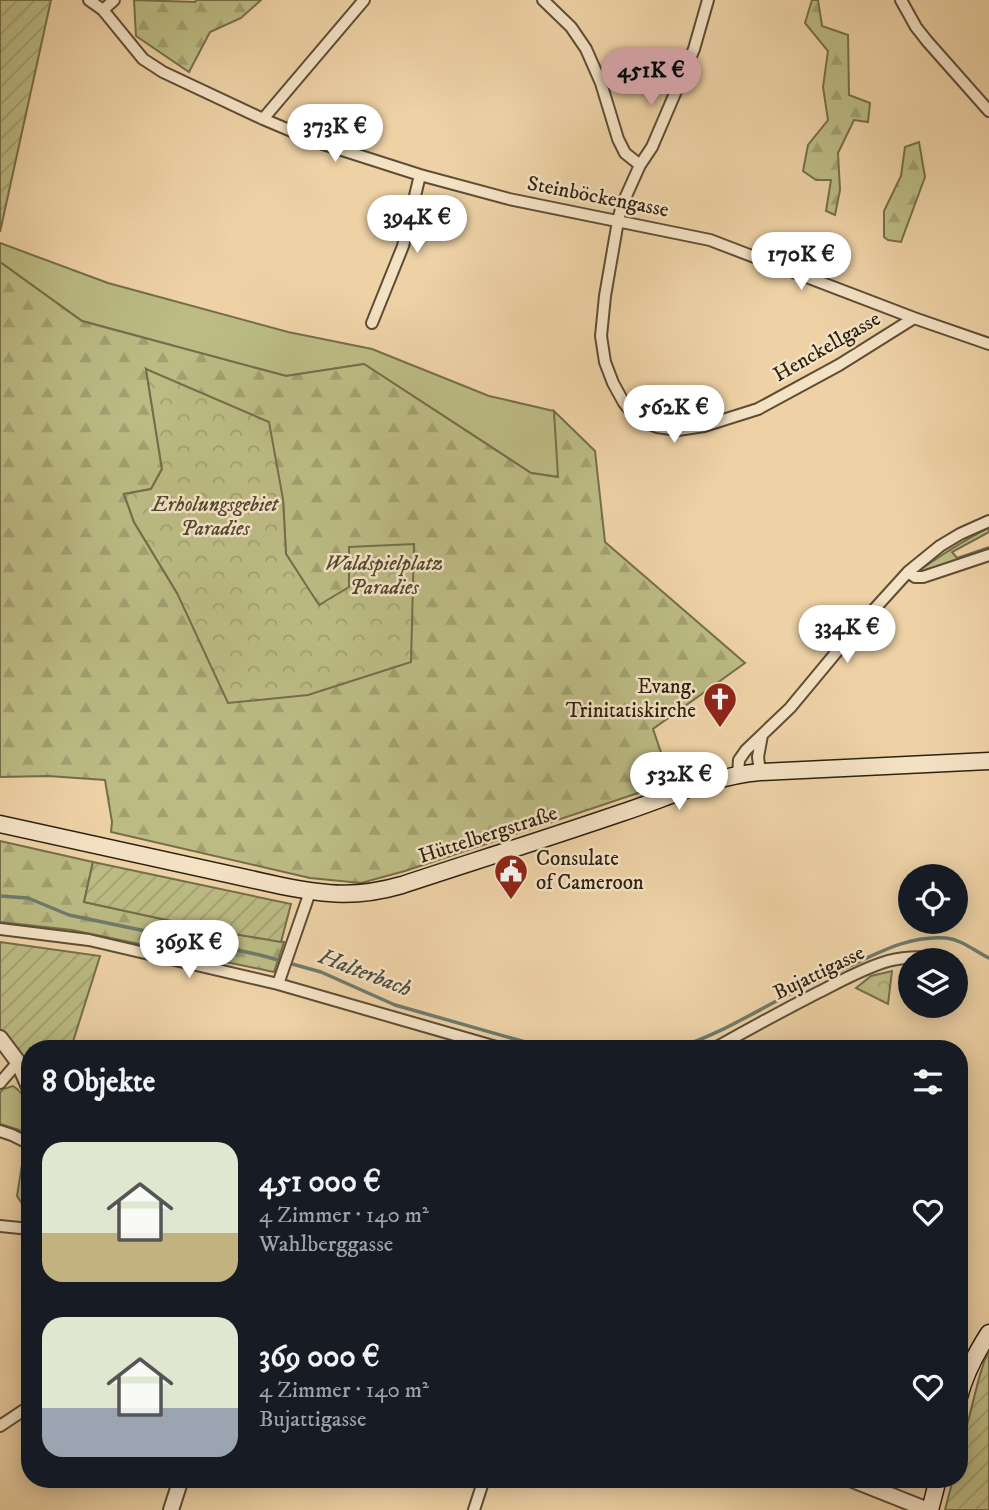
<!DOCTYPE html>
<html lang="de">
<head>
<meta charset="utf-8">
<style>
	:root { --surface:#171b24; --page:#242831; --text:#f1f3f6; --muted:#9ea1a6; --accent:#c59692 }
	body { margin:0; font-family:"IM FELL DW Pica",serif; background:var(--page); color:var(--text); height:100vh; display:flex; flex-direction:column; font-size:26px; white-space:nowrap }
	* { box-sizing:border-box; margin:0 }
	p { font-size:23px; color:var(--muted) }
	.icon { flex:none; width:38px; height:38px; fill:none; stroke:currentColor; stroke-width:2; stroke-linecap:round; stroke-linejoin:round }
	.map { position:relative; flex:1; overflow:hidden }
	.drawer { position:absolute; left:21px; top:1040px; width:947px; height:448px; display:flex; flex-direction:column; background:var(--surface); border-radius:28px; box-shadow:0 4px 18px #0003 }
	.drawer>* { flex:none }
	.controls { position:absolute; left:898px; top:864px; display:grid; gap:14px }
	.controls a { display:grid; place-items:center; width:70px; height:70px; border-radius:50%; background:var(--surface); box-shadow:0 4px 18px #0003; font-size:35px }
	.price { position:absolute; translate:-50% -60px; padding:0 16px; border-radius:24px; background:#fff; color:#222; font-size:23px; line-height:46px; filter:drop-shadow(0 2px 4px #0008) }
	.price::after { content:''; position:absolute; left:50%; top:42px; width:21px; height:16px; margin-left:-10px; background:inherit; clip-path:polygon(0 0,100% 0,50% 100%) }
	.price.on { background:var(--accent); color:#111 }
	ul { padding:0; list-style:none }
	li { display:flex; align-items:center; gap:21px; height:175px; padding:0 21px }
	li span { display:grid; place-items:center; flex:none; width:196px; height:140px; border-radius:21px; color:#555 }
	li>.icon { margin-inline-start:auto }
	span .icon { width:84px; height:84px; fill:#fffc; stroke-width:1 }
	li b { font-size:30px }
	h2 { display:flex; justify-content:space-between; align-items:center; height:84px; padding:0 21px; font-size:30px }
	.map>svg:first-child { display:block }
	.grass { fill:#bcbb84; stroke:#756e4a; stroke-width:2 }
	.forest { fill:url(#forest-firs); stroke:#756e4a; stroke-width:2; fill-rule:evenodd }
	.park { fill:url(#park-crowns); stroke:#756e4a; stroke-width:2 }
	.garden { fill:url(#garden-furrows); stroke:#756e4a; stroke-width:2 }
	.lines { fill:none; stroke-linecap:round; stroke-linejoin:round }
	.stream { stroke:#6e7b6d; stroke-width:3.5 }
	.minor-casing { stroke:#5e4d36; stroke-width:14 }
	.tertiary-casing { stroke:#5e4d36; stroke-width:18 }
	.secondary-casing { stroke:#2e2111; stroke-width:19 }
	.minor { stroke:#f4e2c5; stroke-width:10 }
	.tertiary { stroke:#f4e2c5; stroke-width:14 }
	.secondary { stroke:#f4e2c5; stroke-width:16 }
	.labels { text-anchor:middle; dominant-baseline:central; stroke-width:5; stroke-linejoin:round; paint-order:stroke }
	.street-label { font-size:21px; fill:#2e2111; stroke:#f4e2c5 }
	.park-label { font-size:21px; font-style:italic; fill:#52482e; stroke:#f4e2c5 }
	.poi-label { font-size:21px; fill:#2e2111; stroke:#f4e2c5; text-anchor:end }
	.water-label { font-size:23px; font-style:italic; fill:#4e4e3f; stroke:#f4e2c5 }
</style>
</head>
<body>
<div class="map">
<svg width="989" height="1510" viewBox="0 0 989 1510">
	<defs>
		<pattern id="forest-firs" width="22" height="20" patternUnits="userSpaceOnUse" patternTransform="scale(1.75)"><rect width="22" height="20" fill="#bcbb84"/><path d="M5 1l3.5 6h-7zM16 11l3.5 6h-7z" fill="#a2a071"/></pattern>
		<pattern id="park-crowns" width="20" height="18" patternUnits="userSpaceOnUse" patternTransform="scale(1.75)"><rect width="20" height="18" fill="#bcbb84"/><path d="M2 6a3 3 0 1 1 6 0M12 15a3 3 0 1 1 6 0" fill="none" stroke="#a2a071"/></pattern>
		<pattern id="garden-furrows" width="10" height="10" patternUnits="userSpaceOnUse" patternTransform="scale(1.75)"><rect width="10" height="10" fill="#bcbb84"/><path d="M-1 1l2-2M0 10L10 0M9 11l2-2" fill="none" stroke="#a2a071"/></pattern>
	</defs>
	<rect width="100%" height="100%" fill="#eed2a6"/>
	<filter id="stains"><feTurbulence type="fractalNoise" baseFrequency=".00286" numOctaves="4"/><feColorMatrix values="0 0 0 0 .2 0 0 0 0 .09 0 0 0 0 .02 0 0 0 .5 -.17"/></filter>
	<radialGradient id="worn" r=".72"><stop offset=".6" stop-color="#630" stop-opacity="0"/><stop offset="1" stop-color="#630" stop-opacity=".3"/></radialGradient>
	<!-- grass -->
	<path class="grass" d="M 0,243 L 108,283 L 288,332 L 372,349 L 489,396 L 554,411 L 559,477 L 531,473 L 364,364 L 286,376 L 82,321 L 0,262 Z
		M 989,528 L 989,532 L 952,552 L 957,558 L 989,547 L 989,550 L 921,574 L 920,572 L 920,570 C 943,554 964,540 989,528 Z
		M 13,1086 C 31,1097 30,1117 30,1136 L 19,1130 L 0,1124 L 0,1093 L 3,1089 Z"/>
	<!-- forest -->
	<path class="forest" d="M 134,0 L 195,2 L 196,0 L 261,0 L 241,18 L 210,32 L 189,72 L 136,36 Z
		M 812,0 L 818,0 L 822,26 L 848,35 L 849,95 L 870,103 L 868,122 L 854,120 L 838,153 L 840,190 L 835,215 L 826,211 L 831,180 L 816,180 L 803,171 L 808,145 L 828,120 L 823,87 L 828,51 L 805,23 Z
		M 919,142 L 925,177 L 901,242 L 888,240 L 884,237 L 884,211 L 901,176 L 905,147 Z
		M 0,262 L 82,321 L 286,376 L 364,364 L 531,473 L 558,477 L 554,411 L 595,451 L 605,542 L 745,663 L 653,729 L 671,782 L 405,871 L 361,883 L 310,878 L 111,832 L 112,822 L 105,780 L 48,776 L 0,777 ZM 146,369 L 283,499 L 286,554 L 319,606 L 177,593 L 134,522 L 124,494 L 151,489 L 162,469 Z
		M 0,841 L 93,862 L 84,902 L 217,931 L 284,942 L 274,972 L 72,930 L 0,922 Z
		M 29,1149 L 30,1150 L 30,1216 L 17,1196 L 23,1158 Z"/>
	<!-- park -->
	<path class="park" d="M 146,369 L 269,422 L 283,499 L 286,554 L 319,605 L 349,587 L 349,547 L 414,544 L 411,662 L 308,695 L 228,703 L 177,593 L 134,522 L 124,494 L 151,489 L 162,469 Z
		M 892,971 L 888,1004 L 856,988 L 871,976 Z"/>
	<!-- garden -->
	<path class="garden" d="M 0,0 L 51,0 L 0,232 Z
		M 93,862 L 291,904 L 281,942 L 217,931 L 84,902 Z
		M 0,942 L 100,956 L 71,1048 L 30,1048 L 30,1077 L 13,1044 L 0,1029 Z
		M 989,1353 L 989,1510 L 945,1510 L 953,1479 L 959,1479 L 959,1457 L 979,1378 L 985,1359 Z"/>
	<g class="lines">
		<!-- stream -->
		<path class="stream" d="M 0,896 L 28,898 L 69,915 L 260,955 L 321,972 L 395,1005 L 525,1042 L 536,1044 L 597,1048
			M 676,1048 C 717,1036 754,1012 792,993 C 811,984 830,975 850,966 C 880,952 911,935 946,938 C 963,940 974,951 989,958"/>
		<!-- minor casing -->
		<g class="minor-casing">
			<path id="minor" d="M 89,0 L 103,10 L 143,59 L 163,72 L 263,119 L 320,143 L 420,175 L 509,199 L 710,240 L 914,318 L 989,344
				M 543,0 L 571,27 L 586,49 L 601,83 L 618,139 L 625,153 L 640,165
				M 708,0 L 694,49 L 652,147 L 640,165 L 622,205 L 618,221 L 605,296 L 601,336 L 605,362 L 613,383 L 624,403 L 636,418 L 657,427 L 678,430 L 704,426 L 758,409 L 839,365 L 914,318
				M 901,0 L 916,27 L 927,41 L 989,111
				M 103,10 L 114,0
				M 263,119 L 364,0
				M 372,323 L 403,246 L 420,175
				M 908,572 L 915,577 L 923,577 L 989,555
				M 760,772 L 758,757 L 762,735
				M 738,775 L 739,760 L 746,750 L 790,708 L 849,637 L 908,572 L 940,546 L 960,534 L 989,521
				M 0,929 L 89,940 L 278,984 L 500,1048
				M 278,984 L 310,892
				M 715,1048 C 749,1029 784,1010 819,992 C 841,981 864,968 888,961 C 907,956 926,956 946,960
				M 0,1083 L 18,1062
				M 0,1131 L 12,1135 L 30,1144
				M 0,1226 L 30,1229
				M 0,1426 L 30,1406
				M 474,1510 L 484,1479"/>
		</g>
		<!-- tertiary casing -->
		<g class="tertiary-casing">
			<path id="tertiary" d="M 0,1038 L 18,1062 L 30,1089
				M 850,1479 L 928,1510
				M 171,1510 L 181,1479"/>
		</g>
		<!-- secondary casing -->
		<g class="secondary-casing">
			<path id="secondary" d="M 0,824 L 282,886 C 327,895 357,898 402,885 C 475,861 548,838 621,813 C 667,798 712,776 760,772 L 989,761
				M 959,1397 C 965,1374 976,1353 989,1333
				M 930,1510 L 938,1479"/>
		</g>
		<!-- minor -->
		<use href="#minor" class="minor"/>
		<!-- tertiary -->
		<use href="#tertiary" class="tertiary"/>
		<!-- secondary -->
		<use href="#secondary" class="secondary"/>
	</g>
	<!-- icons -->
	<defs>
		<g id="church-pin" transform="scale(1.75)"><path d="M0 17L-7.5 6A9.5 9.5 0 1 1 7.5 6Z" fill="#8f2418" stroke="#f4e2c5"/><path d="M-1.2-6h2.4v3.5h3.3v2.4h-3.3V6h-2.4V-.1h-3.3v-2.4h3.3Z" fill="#fff"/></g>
		<g id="civic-pin" transform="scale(1.75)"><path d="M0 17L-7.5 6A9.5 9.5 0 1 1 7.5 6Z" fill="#8f2418" stroke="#f4e2c5"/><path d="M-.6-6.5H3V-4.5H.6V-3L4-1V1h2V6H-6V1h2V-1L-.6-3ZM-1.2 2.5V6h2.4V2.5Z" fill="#fff"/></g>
	</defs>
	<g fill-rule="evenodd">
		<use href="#church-pin" x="720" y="699"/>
		<use href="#civic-pin" x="511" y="871"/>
	</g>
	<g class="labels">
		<!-- street labels -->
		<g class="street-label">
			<text transform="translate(598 197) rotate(11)">Steinböckengasse</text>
			<text transform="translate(827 347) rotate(-30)">Henckellgasse</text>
			<text transform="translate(488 835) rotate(-18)">Hüttelbergstraße</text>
			<text transform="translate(819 973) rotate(-26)">Bujattigasse</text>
		</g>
		<!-- park labels -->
		<g class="park-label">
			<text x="215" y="505">Erholungsgebiet<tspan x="215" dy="24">Paradies</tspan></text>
			<text x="384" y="564">Waldspielplatz<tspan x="384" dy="24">Paradies</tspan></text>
		</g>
		<!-- poi labels -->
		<g class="poi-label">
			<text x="696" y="687">Evang.<tspan x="696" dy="24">Trinitatiskirche</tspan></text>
			<text x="536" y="859" text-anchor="start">Consulate<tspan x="536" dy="24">of Cameroon</tspan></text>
		</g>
		<!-- water labels -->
		<g class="water-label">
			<text transform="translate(365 973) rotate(21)">Halterbach</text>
		</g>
	</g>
	<rect width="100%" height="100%" filter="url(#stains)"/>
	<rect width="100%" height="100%" fill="url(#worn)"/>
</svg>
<div class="controls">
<a><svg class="icon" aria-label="locate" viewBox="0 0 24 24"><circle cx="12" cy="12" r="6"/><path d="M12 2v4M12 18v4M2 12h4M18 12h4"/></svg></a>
<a><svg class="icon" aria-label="layers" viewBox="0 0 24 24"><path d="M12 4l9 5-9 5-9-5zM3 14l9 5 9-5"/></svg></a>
</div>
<b class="price on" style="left:651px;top:108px">451K €</b>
<b class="price" style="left:335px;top:164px">373K €</b>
<b class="price" style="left:417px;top:255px">394K €</b>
<b class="price" style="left:801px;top:292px">170K €</b>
<b class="price" style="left:674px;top:445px">562K €</b>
<b class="price" style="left:847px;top:665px">334K €</b>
<b class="price" style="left:679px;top:812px">532K €</b>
<b class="price" style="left:189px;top:980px">369K €</b>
<section class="drawer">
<h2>8 Objekte<svg class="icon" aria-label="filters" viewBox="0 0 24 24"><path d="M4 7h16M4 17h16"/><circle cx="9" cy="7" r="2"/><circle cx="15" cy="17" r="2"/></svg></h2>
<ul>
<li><span style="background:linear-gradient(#dfe7d0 65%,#c2b280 0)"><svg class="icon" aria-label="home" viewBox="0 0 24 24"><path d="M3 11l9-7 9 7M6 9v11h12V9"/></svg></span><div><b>451 000 €</b><p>4 Zimmer · 140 m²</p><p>Wahlberggasse</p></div><svg class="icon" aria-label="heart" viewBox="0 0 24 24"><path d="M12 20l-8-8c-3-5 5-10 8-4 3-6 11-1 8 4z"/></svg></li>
<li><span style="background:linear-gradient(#dfe7d0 65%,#9aa5b1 0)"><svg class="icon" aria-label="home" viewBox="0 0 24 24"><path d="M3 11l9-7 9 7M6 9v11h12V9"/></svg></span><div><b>369 000 €</b><p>4 Zimmer · 140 m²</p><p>Bujattigasse</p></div><svg class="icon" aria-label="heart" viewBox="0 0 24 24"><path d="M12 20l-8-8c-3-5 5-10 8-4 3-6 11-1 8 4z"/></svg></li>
</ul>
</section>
</div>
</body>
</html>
